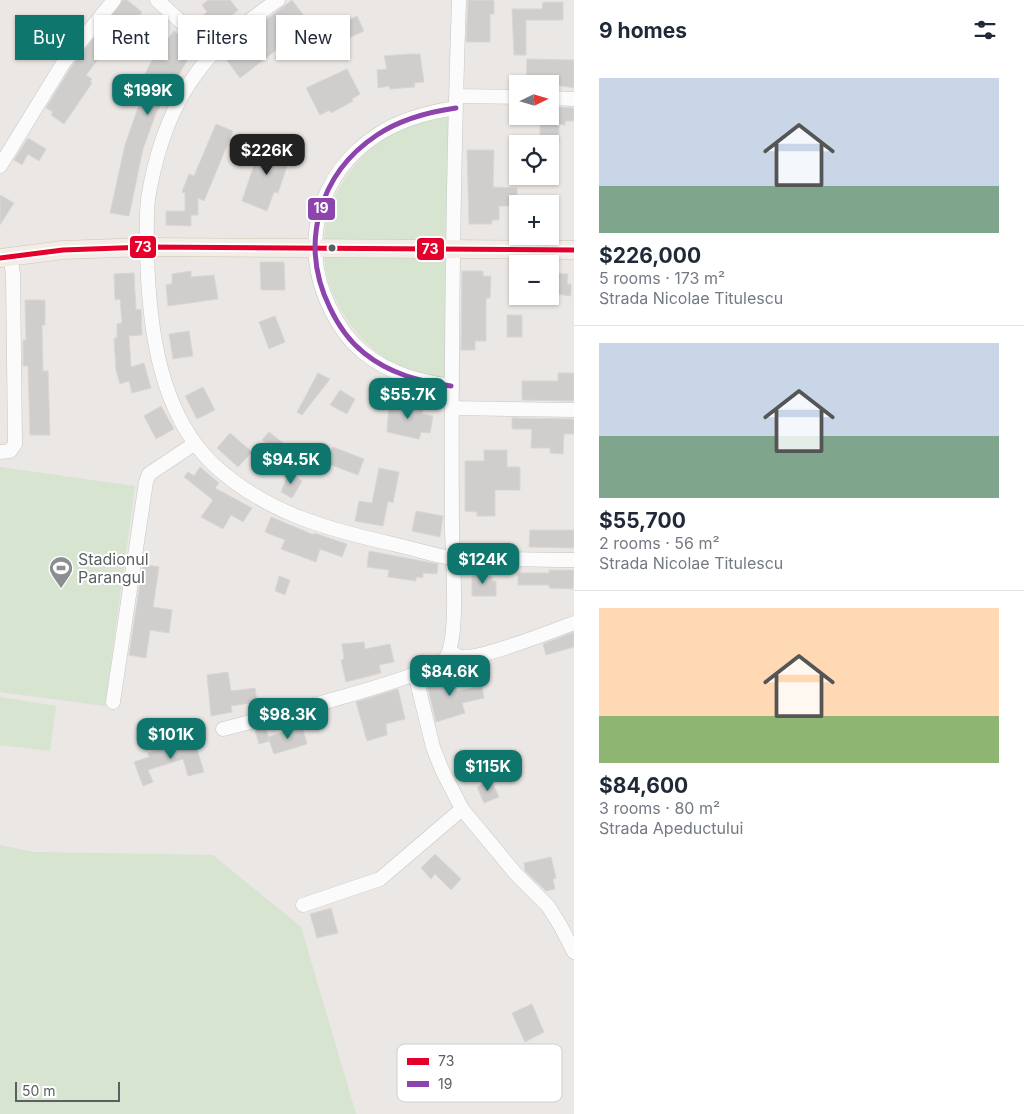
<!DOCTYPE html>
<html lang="en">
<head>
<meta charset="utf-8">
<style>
	:root { --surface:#fff; --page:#f2f2f3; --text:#1f2937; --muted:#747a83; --line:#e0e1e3; --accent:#0f766e }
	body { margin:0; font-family:Inter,sans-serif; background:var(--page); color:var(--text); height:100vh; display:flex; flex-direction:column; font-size:19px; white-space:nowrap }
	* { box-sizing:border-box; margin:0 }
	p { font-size:16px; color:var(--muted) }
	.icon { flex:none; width:28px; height:28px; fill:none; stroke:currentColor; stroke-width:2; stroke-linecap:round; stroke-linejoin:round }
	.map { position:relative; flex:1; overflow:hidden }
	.panel { display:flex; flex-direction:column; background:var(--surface); width:450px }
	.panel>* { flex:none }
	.top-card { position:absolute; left:15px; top:15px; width:475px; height:45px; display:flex; gap:10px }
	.needle { width:32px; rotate:85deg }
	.controls { position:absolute; left:509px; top:75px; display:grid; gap:10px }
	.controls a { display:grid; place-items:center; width:50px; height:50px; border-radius:0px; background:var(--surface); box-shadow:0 1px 4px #0004; font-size:25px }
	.scale { position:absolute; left:15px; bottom:12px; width:105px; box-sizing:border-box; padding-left:5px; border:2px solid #5a5f62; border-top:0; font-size:14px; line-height:18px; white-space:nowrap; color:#5a5f62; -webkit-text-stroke:4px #fff; paint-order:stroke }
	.price { position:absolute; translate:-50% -42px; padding:0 11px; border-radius:10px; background:var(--accent); color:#fff; font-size:16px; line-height:32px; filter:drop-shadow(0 1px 2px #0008) }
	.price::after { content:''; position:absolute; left:50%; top:30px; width:15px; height:11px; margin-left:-8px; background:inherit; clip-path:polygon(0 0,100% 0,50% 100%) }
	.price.on { background:#222; color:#fff }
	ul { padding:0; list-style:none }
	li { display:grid; align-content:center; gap:10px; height:265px; padding:0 25px }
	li+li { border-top:1px solid var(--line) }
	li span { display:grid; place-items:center; height:155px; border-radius:0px; color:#555 }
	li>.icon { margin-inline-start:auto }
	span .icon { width:90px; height:90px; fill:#fffc; stroke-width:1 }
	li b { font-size:21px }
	h2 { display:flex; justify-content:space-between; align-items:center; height:60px; padding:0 25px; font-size:21px }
	.pill { padding:0 18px; border-radius:0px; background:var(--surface); box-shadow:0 1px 4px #0004; font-size:18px; line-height:45px }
	.pill.on { background:var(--accent); color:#fff }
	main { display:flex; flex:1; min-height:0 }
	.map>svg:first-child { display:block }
	.green { fill:#d6e4d0 }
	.building { fill:#d0cecd; stroke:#d9d6d4 }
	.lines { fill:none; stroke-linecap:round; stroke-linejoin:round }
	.minor-casing { stroke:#c6c6c6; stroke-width:15 }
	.major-casing { stroke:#d0c4b4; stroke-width:19 }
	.minor { stroke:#fcfbfb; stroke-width:14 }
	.major { stroke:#f2eee7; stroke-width:18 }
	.bus-1-casing { stroke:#fff; stroke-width:9 }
	.bus-2-casing { stroke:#fff; stroke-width:9 }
	.bus-1 { stroke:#e4002b; stroke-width:5 }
	.bus-2 { stroke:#8e44ad; stroke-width:5 }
	.bus-dot { fill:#5a5f62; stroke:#fff; stroke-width:2 }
	.labels { text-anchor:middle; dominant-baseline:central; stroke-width:4; stroke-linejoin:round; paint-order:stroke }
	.poi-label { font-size:16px; fill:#5a5f62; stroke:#fff; text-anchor:start }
	.key { fill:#fff; stroke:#cecfd0; stroke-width:1 }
	.key-label { font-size:14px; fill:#5a5f62 }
	.line-badge { stroke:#fff; stroke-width:2 }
	.badge-label { font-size:14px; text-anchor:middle; font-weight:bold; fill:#fff }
</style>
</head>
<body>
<main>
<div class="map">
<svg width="574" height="1114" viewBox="0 0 574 1114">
	<rect width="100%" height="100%" fill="#eae7e4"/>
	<!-- green -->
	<path class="green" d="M 449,114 L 446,379 C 433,376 417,375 405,370 C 377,357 352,332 338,304 C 304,239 334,168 395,132 C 412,123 431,119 449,114 Z
		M 0,467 L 135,486 L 105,706 L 0,692 Z
		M 0,697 L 56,706 L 50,751 L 0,745 Z
		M 0,845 L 34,852 L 213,855 L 301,927 L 356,1114 L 0,1114 Z"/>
	<!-- building -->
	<path class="building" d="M 123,0 L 127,0 L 142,12 L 133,23 L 128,19 L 86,75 L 92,79 L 90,82 L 92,83 L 64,124 L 51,115 L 53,112 L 46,108 L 71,67 Z
		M 208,0 L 230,0 L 238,10 L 214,30 L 202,16 L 207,12 L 202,5 Z
		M 292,0 L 310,24 L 240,78 L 223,55 L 245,36 Z
		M 468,0 L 494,0 L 494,14 L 490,14 L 490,42 L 466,42 Z
		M 543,2 L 563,2 L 563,20 L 526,20 L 526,55 L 514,55 L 512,9 L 542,9 Z
		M 357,16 L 364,31 L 331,46 L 324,32 Z
		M 174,31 L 188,42 L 183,49 L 191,54 L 156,113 L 143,149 L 129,216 L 110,213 L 125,145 L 141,99 L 139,97 L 144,86 L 140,84 L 153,58 Z
		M 409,54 L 420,54 L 424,82 L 414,83 L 415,87 L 390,89 L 389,86 L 378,88 L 377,70 L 387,69 L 384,56 Z
		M 527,59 L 574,60 L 574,88 L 550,84 L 526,84 Z
		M 347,69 L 360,94 L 352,99 L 353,101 L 331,113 L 330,110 L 320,115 L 306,88 Z
		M 550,107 L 574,108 L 574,121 L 565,121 L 565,125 L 559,124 L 559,142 L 540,143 L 540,116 L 550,116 Z
		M 216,124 L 233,131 L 204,201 L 198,198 L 198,215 L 191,215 L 191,226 L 166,225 L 166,211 L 185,211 L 185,193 L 182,192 L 189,174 L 194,176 Z
		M 28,138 L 46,149 L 39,161 L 28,154 L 22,165 L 14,160 Z
		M 267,141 L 292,151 L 278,193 L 274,192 L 267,211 L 242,201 L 256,159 L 260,160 Z
		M 467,150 L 494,150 L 493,187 L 517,188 L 517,206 L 499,206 L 499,220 L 492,220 L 492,224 L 469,224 Z
		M 0,195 L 14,203 L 0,225 Z
		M 260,262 L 284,262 L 285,290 L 261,290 Z
		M 191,271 L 191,277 L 214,275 L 218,299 L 168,306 L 166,285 L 172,284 L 172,274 Z
		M 462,271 L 483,271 L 483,276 L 491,276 L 490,298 L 486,298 L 486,341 L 475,341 L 475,350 L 461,350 Z
		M 134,273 L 136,310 L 141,309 L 142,335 L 129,336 L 131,367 L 144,363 L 151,388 L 132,393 L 129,381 L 120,384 L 116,370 L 114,338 L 117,338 L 117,324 L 122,323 L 120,299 L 115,300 L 114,274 Z
		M 550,273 L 568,274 L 567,284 L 571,284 L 571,296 L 550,293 Z
		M 25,300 L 45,300 L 45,325 L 42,325 L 43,371 L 48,371 L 50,435 L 30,435 L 28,366 L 23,366 L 23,340 L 26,340 Z
		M 507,315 L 522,315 L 522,337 L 507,337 Z
		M 275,316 L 285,342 L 269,349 L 259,322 Z
		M 189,331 L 193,356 L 173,359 L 169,334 Z
		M 318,373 L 330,379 L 302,415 L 297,412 Z
		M 558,373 L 574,373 L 574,401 L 522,400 L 522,381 L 558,381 Z
		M 203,387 L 215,410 L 197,419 L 185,396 Z
		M 340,390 L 355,399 L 347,414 L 330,405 Z
		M 399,402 L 424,406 L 422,414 L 433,416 L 430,433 L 421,432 L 419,439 L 387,432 L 389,403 L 398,405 Z
		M 161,406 L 174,429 L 156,439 L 144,416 Z
		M 512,418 L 574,419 L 574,434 L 564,434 L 563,454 L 550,453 L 550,448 L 531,448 L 532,429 L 512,429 Z
		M 269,432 L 296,453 L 290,461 L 262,440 Z
		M 230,433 L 252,452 L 238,467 L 217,448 Z
		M 333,447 L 364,459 L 358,475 L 326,463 Z
		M 484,450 L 507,450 L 507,467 L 520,467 L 520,490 L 495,490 L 495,516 L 477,516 L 477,512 L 465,511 L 465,461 L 484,461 Z
		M 200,467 L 219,483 L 215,488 L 252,508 L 243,522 L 231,515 L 223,529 L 201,517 L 213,500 L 184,477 L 188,472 L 194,476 Z
		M 379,468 L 399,472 L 393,503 L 388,501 L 383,526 L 355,521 L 359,501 L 372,503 Z
		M 289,472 L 302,481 L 292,498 L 281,492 Z
		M 416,511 L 443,516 L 440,537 L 412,531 Z
		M 271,517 L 314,535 L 314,533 L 347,544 L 342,557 L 320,549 L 316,562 L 281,549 L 285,540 L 265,532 Z
		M 530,530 L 574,530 L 574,548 L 529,547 Z
		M 369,551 L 438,564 L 437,574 L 423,573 L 423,578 L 416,577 L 416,581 L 388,577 L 389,570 L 367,567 Z
		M 143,564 L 159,567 L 153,607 L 172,610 L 169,633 L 150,630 L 146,658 L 129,655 Z
		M 549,570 L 574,570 L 573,589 L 549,588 L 549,585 L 518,585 L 518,573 L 549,573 Z
		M 472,572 L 485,573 L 485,576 L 492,576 L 492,581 L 496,581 L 496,596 L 472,596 Z
		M 279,576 L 290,580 L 285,595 L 275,591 Z
		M 574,632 L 574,647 L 546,655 L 543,644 Z
		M 364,642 L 365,649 L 390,644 L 394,662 L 379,665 L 381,673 L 346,682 L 341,660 L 344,659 L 342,644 Z
		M 228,672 L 231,691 L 255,688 L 257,702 L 231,706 L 232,712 L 211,716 L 207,675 Z
		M 452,672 L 457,691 L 482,686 L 484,698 L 462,703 L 465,713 L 436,722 L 426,680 Z
		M 398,689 L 405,719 L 386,724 L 387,735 L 367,741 L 356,702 Z
		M 302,726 L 307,744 L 274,754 L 268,737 Z
		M 265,727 L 270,741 L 259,744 L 255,730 Z
		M 194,739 L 204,772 L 188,776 L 183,759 L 148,770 L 153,782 L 143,786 L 134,762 L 149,757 L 148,753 Z
		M 491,780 L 499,797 L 484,803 L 477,787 Z
		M 435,854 L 461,879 L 451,890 L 435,874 L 431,879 L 421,868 Z
		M 551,857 L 556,878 L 553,879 L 555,889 L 546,891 L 525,871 L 524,863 Z
		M 331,908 L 338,933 L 317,938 L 310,914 Z
		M 532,1004 L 544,1032 L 525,1042 L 512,1013 Z"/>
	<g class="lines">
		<!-- minor casing -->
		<g class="minor-casing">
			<path id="minor" d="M 157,0 L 213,51
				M 278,0 C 243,24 212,48 189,84 C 167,117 154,161 148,199 C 146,217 147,236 147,254 C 149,327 159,414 215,466 C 268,514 330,530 397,545 C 415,549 433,555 451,558 C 464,560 478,559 492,559 C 519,559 547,560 574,560
				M 456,96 L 518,97
				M 550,98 L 574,99
				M 0,166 L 64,62 L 114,0
				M 451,386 C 419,381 390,374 364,353 C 349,341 338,325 330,308 C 299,245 318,174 377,135 C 401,119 428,112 456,108
				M 452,408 L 574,410
				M 0,452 L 10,451 L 15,444 L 13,274 L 10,255
				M 450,651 C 453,653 457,656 460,657 C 480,660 552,631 574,623
				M 415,674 L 433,747 L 442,770 L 462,809 L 516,874 L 548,906 L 560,925 L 574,952
				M 113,702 L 146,482 L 149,474 L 194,444
				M 223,729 C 257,720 430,677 445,659 C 460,641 452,553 452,526 C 451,351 453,175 459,0
				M 303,905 L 380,879 L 462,809"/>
		</g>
		<!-- major casing -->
		<g class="major-casing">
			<path id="major" d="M 0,258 L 63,250 L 147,247 L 574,250"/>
		</g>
		<!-- minor -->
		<use href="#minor" class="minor"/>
		<!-- major -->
		<use href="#major" class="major"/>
		<!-- bus-1 casing -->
		<g class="bus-1-casing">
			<path id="bus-1" d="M 0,258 L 63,250 L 147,247 L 574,250"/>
		</g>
		<!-- bus-2 casing -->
		<g class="bus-2-casing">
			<path id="bus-2" d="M 451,386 C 419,381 390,374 364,353 C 349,341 338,325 330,308 C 299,245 318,174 377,135 C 401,119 428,112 456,108"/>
		</g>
		<!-- bus-1 -->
		<use href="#bus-1" class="bus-1"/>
		<!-- bus-2 -->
		<use href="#bus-2" class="bus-2"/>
	</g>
	<!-- icons -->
	<defs>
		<g id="stadium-pin" transform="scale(1.25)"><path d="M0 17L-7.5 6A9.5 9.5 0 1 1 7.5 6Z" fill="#8c8f90" stroke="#fff"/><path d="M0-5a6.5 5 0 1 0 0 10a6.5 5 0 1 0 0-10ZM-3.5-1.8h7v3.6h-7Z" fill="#fff"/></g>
	</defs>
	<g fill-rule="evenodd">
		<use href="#stadium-pin" x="61" y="568"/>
	</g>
	<!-- markers -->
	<circle class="bus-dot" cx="332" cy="248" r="4.5"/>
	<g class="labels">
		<!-- poi labels -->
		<g class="poi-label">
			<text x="78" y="559">Stadionul<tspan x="78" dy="18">Parangul</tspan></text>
		</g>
	</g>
	<!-- legend -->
	<rect x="397" y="1044" width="165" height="58" rx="8" class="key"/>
	<rect x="407" y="1058" width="22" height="7" fill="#e4002b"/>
	<rect x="407" y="1081" width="22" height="6" fill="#8e44ad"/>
	<g class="key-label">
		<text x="438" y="1066">73</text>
		<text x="438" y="1089">19</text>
	</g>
	<g class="line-badge">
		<rect x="307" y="197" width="29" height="24" rx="5" fill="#8e44ad"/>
		<rect x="129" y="235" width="28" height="24" rx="5" fill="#e4002b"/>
		<rect x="416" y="237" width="29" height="24" rx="5" fill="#e4002b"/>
	</g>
	<g class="badge-label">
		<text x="321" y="213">19</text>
		<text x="143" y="252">73</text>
		<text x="430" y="254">73</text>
	</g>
</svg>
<div class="controls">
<a><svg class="needle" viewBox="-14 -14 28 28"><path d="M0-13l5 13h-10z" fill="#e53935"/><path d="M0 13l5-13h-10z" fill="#747a83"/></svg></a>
<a><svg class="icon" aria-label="locate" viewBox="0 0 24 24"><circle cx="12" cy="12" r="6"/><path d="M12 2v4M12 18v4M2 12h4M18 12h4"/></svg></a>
<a>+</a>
<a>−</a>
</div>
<div class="scale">50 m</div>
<b class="price" style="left:148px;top:116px">$199K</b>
<b class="price on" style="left:267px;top:176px">$226K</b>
<b class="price" style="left:408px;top:420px">$55.7K</b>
<b class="price" style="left:291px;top:485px">$94.5K</b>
<b class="price" style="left:483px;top:585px">$124K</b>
<b class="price" style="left:450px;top:697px">$84.6K</b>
<b class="price" style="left:288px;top:740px">$98.3K</b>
<b class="price" style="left:171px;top:760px">$101K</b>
<b class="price" style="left:488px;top:792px">$115K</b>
<div class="top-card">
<a class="pill on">Buy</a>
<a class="pill">Rent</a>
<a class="pill">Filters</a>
<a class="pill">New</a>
</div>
</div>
<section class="panel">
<h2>9 homes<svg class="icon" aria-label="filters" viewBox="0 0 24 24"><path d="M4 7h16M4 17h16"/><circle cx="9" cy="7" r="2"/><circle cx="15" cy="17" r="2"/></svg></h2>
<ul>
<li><span style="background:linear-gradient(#c9d6e8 70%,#7fa58c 0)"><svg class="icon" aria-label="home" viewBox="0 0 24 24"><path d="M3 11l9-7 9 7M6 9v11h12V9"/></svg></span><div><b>$226,000</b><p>5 rooms · 173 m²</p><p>Strada Nicolae Titulescu</p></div></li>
<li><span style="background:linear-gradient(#c9d6e8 60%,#7fa58c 0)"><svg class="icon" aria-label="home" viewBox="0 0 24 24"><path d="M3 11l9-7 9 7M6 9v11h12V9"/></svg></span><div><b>$55,700</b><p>2 rooms · 56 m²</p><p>Strada Nicolae Titulescu</p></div></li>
<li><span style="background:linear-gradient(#ffd9b3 70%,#8fb573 0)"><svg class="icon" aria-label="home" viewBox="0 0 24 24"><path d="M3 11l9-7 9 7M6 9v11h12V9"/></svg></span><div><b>$84,600</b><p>3 rooms · 80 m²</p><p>Strada Apeductului</p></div></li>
</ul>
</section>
</main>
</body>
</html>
